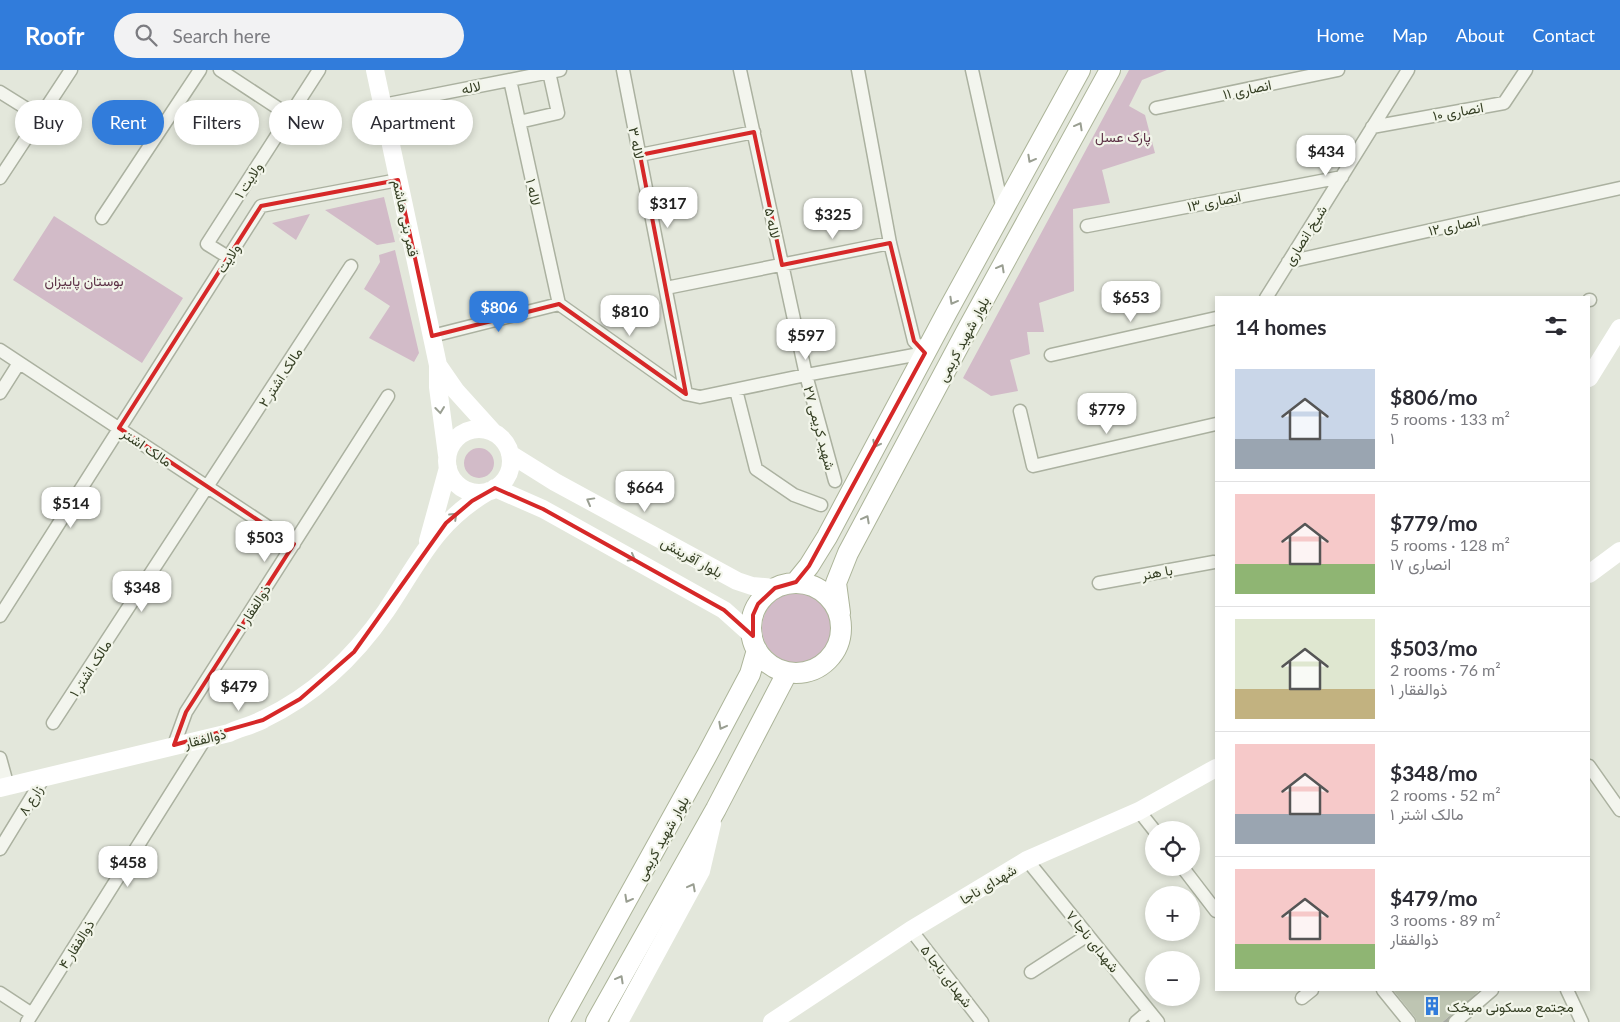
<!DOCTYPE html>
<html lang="en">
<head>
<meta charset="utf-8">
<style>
	:root { --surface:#fff; --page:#f2f2f3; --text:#2b2b33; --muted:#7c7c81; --line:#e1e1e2; --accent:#317cdb }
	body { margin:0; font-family:Lato,Vazirmatn,sans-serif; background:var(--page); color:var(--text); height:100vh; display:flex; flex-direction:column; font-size:19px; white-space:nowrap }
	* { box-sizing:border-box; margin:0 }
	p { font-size:16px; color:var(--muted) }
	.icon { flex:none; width:28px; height:28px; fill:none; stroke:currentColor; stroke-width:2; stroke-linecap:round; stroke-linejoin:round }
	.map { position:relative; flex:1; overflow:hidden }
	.side { position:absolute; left:1215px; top:226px; width:375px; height:695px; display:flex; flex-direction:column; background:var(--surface); border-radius:0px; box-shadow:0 2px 8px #0003 }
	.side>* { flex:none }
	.hud { position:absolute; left:15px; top:30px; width:475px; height:45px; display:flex; gap:10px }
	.fabs { position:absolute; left:1145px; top:751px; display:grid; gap:10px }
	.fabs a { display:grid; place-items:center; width:55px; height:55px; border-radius:50%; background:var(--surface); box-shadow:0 2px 8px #0003; font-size:25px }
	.price { position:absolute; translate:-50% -42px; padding:0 11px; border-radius:10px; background:#fff; color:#222; font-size:16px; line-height:32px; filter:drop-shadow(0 1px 2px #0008) }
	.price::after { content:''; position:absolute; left:50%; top:30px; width:15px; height:11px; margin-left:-8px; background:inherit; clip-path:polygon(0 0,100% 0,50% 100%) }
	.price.on { background:var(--accent); color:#fff }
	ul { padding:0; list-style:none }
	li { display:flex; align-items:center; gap:15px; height:125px; padding:0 20px }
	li+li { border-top:1px solid var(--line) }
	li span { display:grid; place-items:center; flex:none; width:140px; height:100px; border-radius:0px; color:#555 }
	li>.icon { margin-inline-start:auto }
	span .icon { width:60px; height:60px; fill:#fffc; stroke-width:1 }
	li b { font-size:21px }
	h2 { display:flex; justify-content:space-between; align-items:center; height:60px; padding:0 20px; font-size:21px }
	.chip { padding:0 18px; border-radius:22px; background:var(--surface); box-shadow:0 2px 8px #0003; font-size:18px; line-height:45px }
	.chip.on { background:var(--accent); color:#fff }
	header { display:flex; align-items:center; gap:30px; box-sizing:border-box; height:70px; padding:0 25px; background:var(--accent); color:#fff }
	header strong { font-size:24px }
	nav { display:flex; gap:28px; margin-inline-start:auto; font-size:18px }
	.search { width:350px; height:45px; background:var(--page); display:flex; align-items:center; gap:12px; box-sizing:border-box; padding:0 18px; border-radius:28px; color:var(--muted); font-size:19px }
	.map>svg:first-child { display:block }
	.green { fill:#d2bbc8 }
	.building { fill:#bec5b2; filter:url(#shadow) }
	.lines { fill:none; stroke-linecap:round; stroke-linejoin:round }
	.street-casing { stroke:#abb1a0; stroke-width:15 }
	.primary-casing { stroke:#acb499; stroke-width:22 }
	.street { stroke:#f3f5ee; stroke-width:12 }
	.secondary { stroke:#fff; stroke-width:18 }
	.primary { stroke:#fff; stroke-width:20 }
	.oneway { stroke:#9a9f92 }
	.marked { fill:none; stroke:#d62828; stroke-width:4; stroke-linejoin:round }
	.labels { text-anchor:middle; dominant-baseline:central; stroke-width:4.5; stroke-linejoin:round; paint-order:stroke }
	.street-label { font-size:14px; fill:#353f24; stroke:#f2f5ea }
	.park-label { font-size:14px; fill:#5c3045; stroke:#f2f5ea }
	.poi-label { font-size:14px; fill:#353f24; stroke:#f2f5ea; text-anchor:start }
</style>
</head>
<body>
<header>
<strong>Roofr</strong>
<div class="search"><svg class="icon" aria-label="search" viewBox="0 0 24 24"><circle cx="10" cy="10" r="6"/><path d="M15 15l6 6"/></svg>Search here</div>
<nav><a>Home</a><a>Map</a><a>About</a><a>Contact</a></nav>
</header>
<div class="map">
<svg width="1620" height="952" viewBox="0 0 1620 952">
	<defs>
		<filter id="shadow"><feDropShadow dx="4.5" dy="4.5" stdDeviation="1" flood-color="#0004"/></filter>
	</defs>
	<rect width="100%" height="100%" fill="#e3e7db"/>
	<!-- green -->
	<path class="green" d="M 1129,0 L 1167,0 L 1142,10 L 1129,36 L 1145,45 L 1155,83 L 1102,100 L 1110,133 L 1073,139 L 1074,221 L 1039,233 L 1044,262 L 1027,262 L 1030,284 L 1010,290 L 1018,321 L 991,326 L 963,308 Z
		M 384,127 L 395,172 L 377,175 L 325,140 Z
		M 310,144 L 296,170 L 272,153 Z
		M 54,146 L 183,228 L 142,293 L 13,210 Z
		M 395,180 L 419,283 L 414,292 L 369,268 L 390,236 L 364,219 L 380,192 L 379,185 Z
		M464 393a15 15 0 1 1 30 0a15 15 0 1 1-30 0Z
		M762 558a35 35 0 1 1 70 0a35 35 0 1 1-70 0Z"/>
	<!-- building -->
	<path class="building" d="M 1393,920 L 1480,920 L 1442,952 L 1417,952 L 1415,947 Z"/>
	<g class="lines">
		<!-- street casing -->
		<g class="street-casing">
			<path id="street" d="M 220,0 L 290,46
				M 623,0 L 686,324
				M 740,0 L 806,305 L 835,411
				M 972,0 L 1003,140
				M 510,10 L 559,234
				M 0,22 L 40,47
				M 383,35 L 560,0
				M 1156,38 L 1338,0
				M 519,52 L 558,43 L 549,2
				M 1372,57 L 1504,33 L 1526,0
				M 640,85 L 754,62
				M 0,108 L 71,0
				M 102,148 L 200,0
				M 1087,156 L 1342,107
				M 228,187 L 207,174 L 319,0
				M 1288,192 L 1620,118
				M 666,218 L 890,173
				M 1266,228 L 1408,0
				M 1589,230 L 1590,230
				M 559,234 L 686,324 L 700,327 L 806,305 L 925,283 L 914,271 L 890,173 L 858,0
				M 432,266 L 559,234
				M 0,280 L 294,474
				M 1051,285 L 1216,248
				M 736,320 L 756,399 L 794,425 L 821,435
				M 0,323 L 19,293
				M 1020,341 L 1033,396 L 1216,354
				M 1099,513 L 1214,492
				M 0,546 L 261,136 L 398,110
				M 53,653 L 351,196
				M 174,675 L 186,642 L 388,326
				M 0,688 L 8,717
				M 1589,696 L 1620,740
				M 1139,741 L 1154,760
				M 0,779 L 44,707
				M 1027,790 L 1158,952
				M 1183,798 L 1216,841
				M 911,860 L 982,952
				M 1031,902 L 1088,865
				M 1383,920 L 1409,952
				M 1567,920 L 1582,952
				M 0,923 L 32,944
				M 1302,928 L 1312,920
				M 27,952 L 205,669
				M 1136,952 L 1149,941
				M 1455,952 L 1492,920"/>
		</g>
		<!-- primary casing -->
		<g class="primary-casing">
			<path id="primary" d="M 796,512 L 809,496 L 827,467 L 947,242 L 1080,0
				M751 558a45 45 0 1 1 90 0a45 45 0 1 1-90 0Z
				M 840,543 L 836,513 L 848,483 L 966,262 L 1110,0
				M 559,952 L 707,685 L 750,604 L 757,580
				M 596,952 L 716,739 L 787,603"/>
		</g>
		<!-- street -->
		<use href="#street" class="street"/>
		<!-- secondary -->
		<path class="secondary" d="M 375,0 L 438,295 L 438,317 L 447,385
			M 438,295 L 456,321 L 494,363
			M 1589,308 L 1620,258
			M447 391a32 32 0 1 1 64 0a32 32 0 1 1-64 0Z
			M 510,384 L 555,412 L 737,511 L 752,516 L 775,518
			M 495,418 L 543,439 L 724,540 L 753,566
			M 428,471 L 448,398
			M 1589,504 L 1620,481
			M 0,718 L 229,663 C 240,658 253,655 264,649 C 314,625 355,586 386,541 C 419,492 435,452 489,421
			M 619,952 L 701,801 L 712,754
			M 772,952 L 911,860 L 1027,790 L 1139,741 L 1216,698"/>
		<!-- primary -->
		<use href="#primary" class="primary"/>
	</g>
	<!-- one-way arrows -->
	<defs><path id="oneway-chevron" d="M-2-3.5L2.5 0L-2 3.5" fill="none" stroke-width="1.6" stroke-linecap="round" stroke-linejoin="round" transform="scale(1.25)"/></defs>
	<g class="oneway">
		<use href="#oneway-chevron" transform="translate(1079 56) rotate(-61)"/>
		<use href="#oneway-chevron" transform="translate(1031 89) rotate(119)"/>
		<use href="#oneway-chevron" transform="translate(1001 198) rotate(-61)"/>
		<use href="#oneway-chevron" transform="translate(953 231) rotate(119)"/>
		<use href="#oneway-chevron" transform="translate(440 340) rotate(83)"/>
		<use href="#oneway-chevron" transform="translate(876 374) rotate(118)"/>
		<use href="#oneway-chevron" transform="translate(590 431) rotate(-151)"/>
		<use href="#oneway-chevron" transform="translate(454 446) rotate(-44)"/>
		<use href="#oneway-chevron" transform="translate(866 449) rotate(-62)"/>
		<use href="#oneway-chevron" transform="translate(632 488) rotate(29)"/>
		<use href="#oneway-chevron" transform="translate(722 656) rotate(118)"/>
		<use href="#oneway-chevron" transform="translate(692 817) rotate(-62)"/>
		<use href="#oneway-chevron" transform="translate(628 829) rotate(119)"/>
		<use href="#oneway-chevron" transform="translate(620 909) rotate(-61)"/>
	</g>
	<!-- marked area -->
	<path class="marked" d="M 754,62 L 782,195 L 890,173 L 914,271 L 925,283 L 809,496 L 796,512 L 775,518 L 758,534 L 753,545 L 753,566 L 724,540 L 543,439 L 495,418 L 472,431 L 446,453 L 354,582 L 300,629 L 263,650 L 174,675 L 186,642 L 294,474 L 119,358 L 261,136 L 398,110 L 432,266 L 559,234 L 686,324 L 640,85 Z"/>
	<!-- icons -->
	<defs>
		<g id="building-bare" transform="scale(1.5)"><path d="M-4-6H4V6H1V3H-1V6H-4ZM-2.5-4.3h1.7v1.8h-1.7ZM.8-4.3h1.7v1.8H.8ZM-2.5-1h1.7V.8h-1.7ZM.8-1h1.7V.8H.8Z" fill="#317cdb" stroke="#f2f5ea" stroke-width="2.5" paint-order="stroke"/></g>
	</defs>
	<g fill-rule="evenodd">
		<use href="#building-bare" x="1432" y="936"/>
	</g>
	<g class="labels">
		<!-- street labels -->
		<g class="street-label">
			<text transform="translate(471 17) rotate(-11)">لاله</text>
			<text transform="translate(1247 19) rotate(-12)">انصاری ۱۱</text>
			<text transform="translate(1458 41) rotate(-10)">انصاری ۱۰</text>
			<text transform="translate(637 73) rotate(79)">لاله ۳</text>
			<text transform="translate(248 110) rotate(-57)">ولایت ۱</text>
			<text transform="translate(534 122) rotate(78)">لاله ۱</text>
			<text transform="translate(1214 131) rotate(-11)">انصاری ۱۳</text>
			<text transform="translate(406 148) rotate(78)">قمر بنی هاشم</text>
			<text transform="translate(773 153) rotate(78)">لاله ۵</text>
			<text transform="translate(1454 155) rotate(-12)">انصاری ۱۲</text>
			<text transform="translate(1305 165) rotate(-58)">شیخ انصاری</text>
			<text transform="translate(228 188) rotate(-57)">ولایت</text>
			<text transform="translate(963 269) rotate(-62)">بلوار شهید کریمی</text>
			<text transform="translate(280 307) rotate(-57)">مالک اشتر ۲</text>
			<text transform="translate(820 358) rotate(75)">شهید کریمی ۲۷</text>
			<text transform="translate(147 377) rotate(34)">مالک اشتر</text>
			<text transform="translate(692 487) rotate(29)">بلوار آفرینش</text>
			<text transform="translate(1157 502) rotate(-10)">با هنر</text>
			<text transform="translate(253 537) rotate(-57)">ذوالفقار ۱</text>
			<text transform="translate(90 598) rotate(-57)">مالک اشتر ۱</text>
			<text transform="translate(205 668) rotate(-14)">ذوالفقار</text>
			<text transform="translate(30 730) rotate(-58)">زارع ۸</text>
			<text transform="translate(662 768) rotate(-61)">بلوار شهید کریمی</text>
			<text transform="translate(988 814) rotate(-31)">شهدای ناجا</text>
			<text transform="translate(1093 871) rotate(51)">شهدای ناجا ۷</text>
			<text transform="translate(76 874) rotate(-58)">ذوالفقار ۴</text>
			<text transform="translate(947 906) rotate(52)">شهدای ناجا ۵</text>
		</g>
		<!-- park labels -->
		<g class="park-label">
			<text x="1123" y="66">پارک عسل</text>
			<text x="84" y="210">بوستان پاییزان</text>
		</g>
		<!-- poi labels -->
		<g class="poi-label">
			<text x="1447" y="936">مجتمع مسکونی میخک</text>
		</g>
	</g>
</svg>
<div class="fabs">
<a><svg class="icon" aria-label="locate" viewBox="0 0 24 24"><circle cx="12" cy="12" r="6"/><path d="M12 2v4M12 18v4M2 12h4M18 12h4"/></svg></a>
<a>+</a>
<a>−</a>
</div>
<b class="price" style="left:1326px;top:107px">$434</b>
<b class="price" style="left:668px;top:159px">$317</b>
<b class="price" style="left:833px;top:170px">$325</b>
<b class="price" style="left:1131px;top:253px">$653</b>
<b class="price on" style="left:499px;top:263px">$806</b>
<b class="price" style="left:630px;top:267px">$810</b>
<b class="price" style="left:806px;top:291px">$597</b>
<b class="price" style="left:1107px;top:365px">$779</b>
<b class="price" style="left:645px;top:443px">$664</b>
<b class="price" style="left:71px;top:459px">$514</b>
<b class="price" style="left:265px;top:493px">$503</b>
<b class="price" style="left:142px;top:543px">$348</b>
<b class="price" style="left:239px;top:642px">$479</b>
<b class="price" style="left:128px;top:818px">$458</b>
<div class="hud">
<a class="chip">Buy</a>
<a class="chip on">Rent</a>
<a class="chip">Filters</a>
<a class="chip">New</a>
<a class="chip">Apartment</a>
</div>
<section class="side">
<h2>14 homes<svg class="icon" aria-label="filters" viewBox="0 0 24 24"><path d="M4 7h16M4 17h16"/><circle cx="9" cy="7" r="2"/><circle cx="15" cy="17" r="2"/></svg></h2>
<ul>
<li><span style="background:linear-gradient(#c9d6e8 70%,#9aa5b1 0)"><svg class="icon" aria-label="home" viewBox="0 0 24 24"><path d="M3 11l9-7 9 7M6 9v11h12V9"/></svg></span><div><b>$806/mo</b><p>5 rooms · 133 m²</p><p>۱</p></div></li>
<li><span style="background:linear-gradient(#f6c9c9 70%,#8fb573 0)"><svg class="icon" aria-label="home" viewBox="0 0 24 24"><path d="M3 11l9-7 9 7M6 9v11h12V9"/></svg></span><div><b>$779/mo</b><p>5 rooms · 128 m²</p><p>انصاری ۱۷</p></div></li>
<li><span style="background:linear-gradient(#dfe7d0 70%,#c2b280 0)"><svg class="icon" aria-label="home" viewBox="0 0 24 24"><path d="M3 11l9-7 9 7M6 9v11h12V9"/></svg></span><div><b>$503/mo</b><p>2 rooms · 76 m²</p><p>ذوالفقار ۱</p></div></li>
<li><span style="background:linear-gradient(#f6c9c9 70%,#9aa5b1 0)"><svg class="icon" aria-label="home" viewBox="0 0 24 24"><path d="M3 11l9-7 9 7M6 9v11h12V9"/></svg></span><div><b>$348/mo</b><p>2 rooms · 52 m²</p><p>مالک اشتر ۱</p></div></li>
<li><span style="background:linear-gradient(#f6c9c9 75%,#8fb573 0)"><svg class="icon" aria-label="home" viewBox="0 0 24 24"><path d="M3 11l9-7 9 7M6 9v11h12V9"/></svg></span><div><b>$479/mo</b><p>3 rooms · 89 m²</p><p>ذوالفقار</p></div></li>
</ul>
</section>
</div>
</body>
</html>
